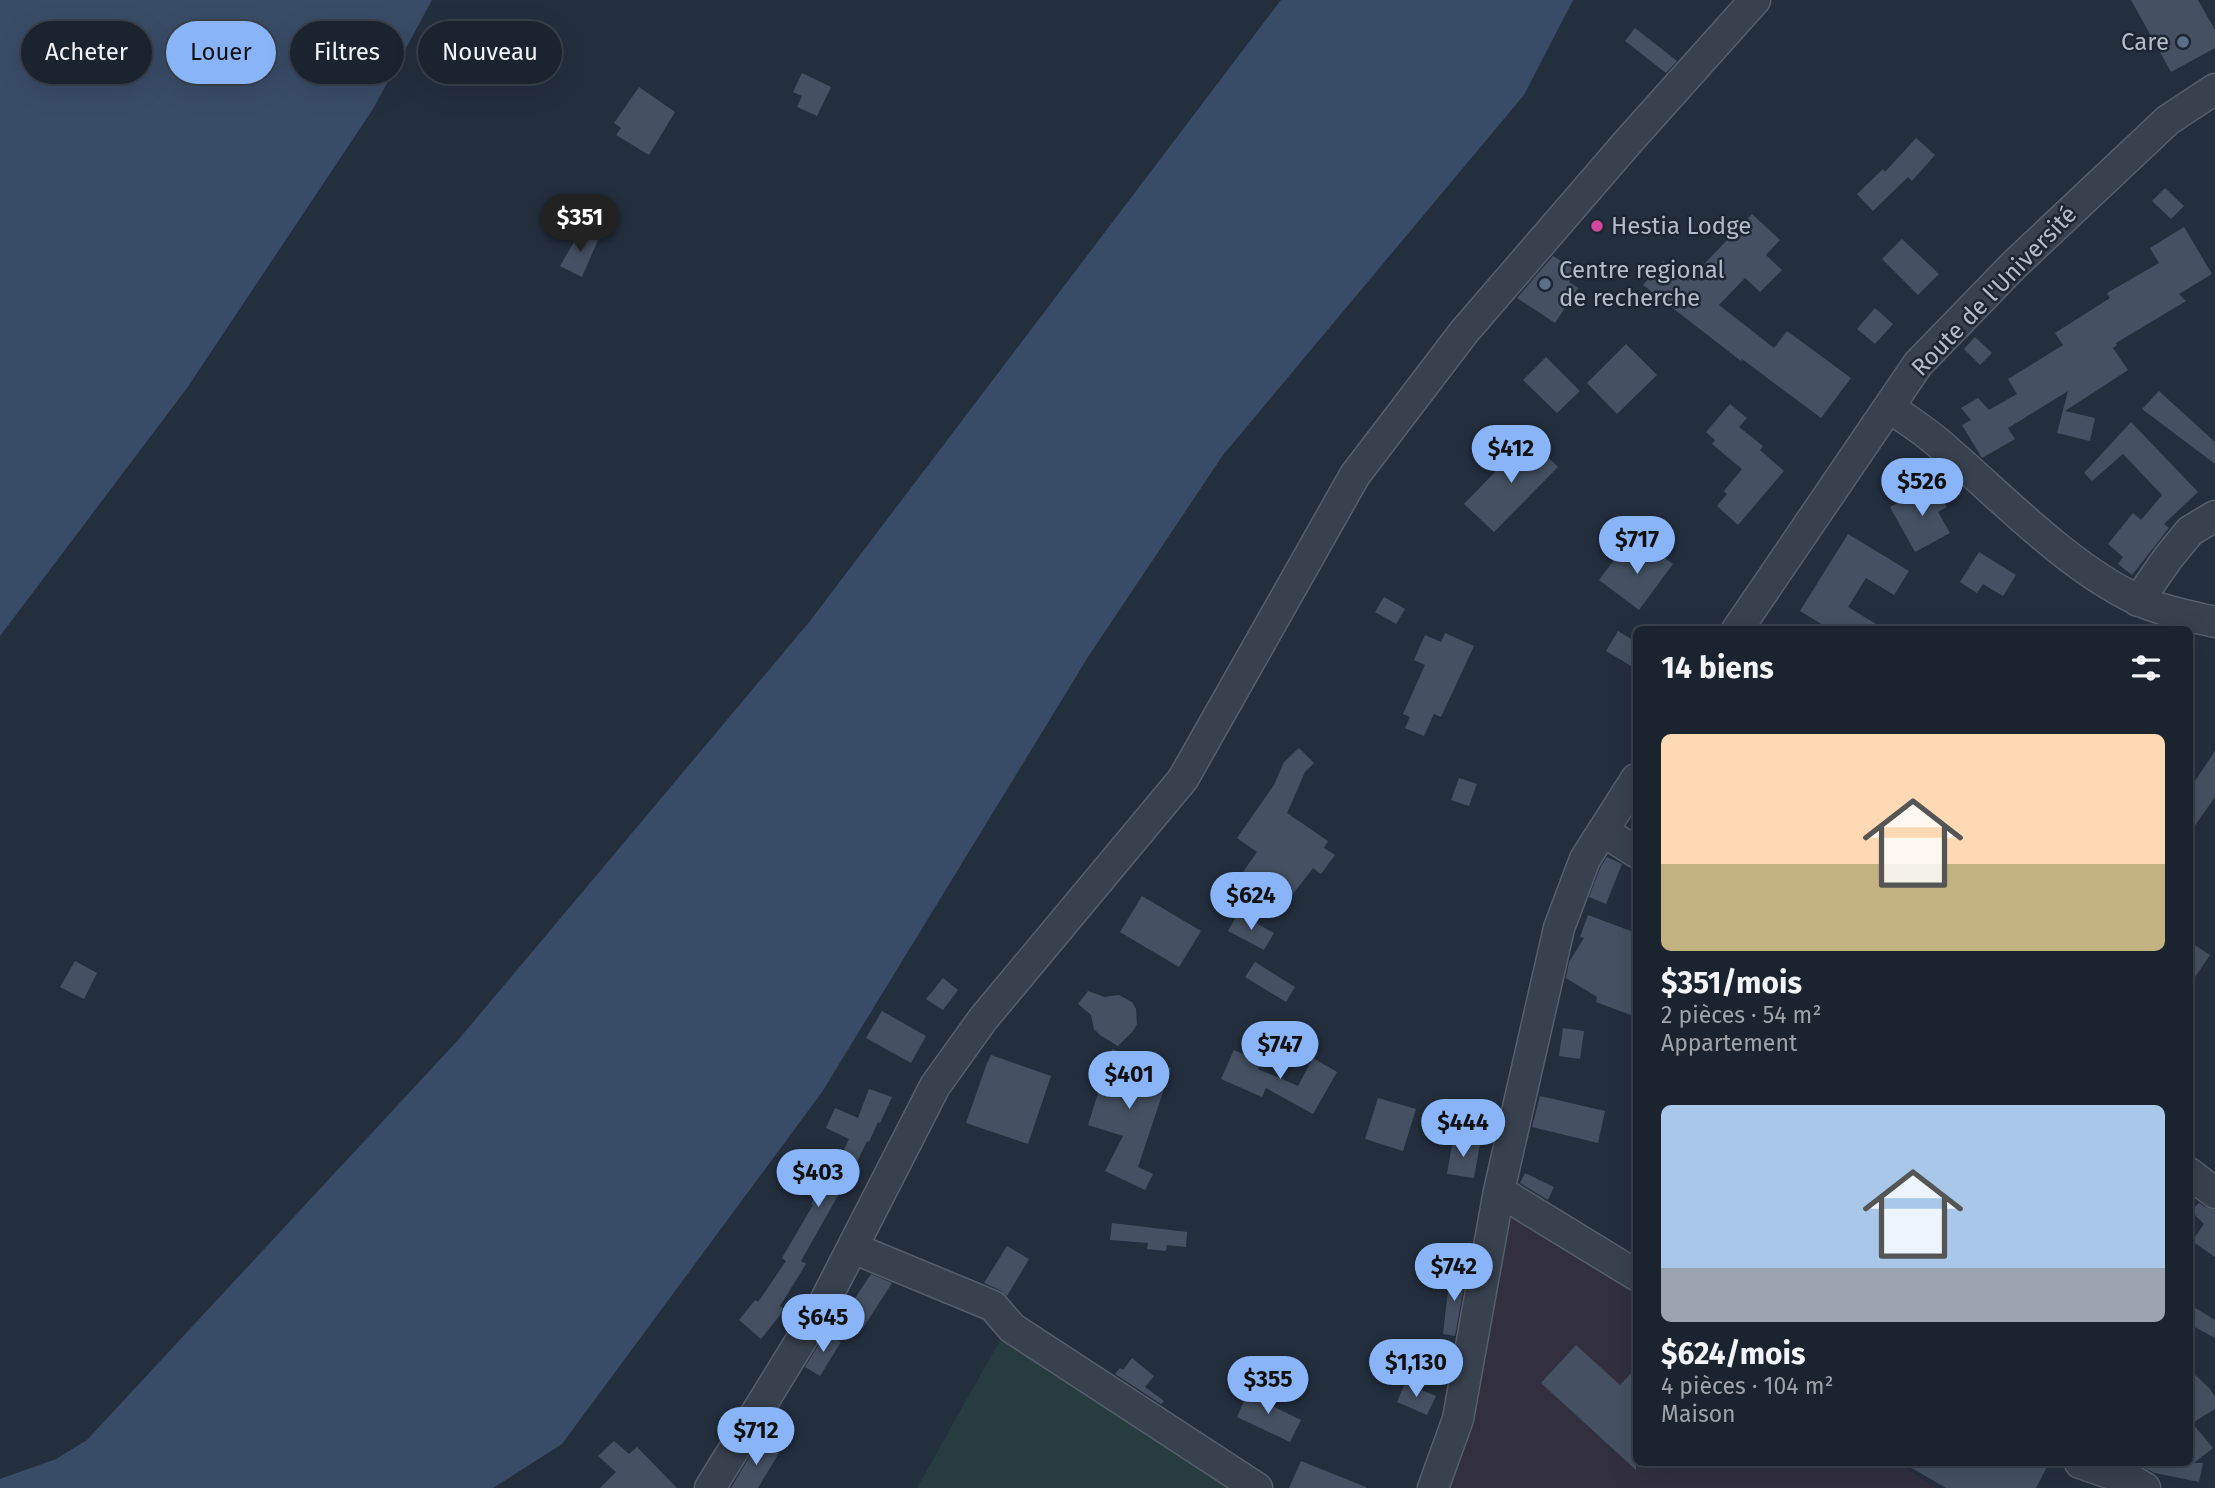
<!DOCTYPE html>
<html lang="fr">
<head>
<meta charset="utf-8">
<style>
	:root { --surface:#1b232e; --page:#282f3a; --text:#f1f3f6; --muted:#a0a4aa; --line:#39404a; --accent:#8ab4f8 }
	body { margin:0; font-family:"Fira Sans",sans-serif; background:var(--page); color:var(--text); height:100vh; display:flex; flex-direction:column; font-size:26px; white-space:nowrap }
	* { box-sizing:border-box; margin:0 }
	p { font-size:23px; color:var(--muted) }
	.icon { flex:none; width:38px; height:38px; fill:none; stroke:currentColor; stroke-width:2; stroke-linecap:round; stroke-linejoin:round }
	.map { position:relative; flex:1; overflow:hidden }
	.details { position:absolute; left:1633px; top:626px; width:560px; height:840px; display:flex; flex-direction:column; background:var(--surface); border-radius:10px; box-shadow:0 7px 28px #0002,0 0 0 2px var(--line) }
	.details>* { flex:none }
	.hud { position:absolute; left:21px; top:21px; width:665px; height:63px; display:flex; gap:14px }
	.price { position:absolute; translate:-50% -60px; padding:0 16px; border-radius:24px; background:var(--accent); color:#111; font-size:23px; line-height:46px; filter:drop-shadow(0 2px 4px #0008) }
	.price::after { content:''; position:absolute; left:50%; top:42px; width:21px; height:16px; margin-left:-10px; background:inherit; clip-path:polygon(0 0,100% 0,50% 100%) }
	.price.active { background:#222; color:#fff }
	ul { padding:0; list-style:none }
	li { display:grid; align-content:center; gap:14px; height:371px; padding:0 28px }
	li span { display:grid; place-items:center; height:217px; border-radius:10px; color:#555 }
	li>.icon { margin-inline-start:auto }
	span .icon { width:126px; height:126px; fill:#fffc; stroke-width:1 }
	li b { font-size:30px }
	h2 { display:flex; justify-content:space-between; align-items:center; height:84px; padding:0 28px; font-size:30px }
	.tag { padding:0 24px; border-radius:32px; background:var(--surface); box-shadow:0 7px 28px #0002,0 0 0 2px var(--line); font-size:24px; line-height:63px }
	.tag.active { background:var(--accent); color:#111 }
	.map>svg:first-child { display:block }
	.medical { fill:#32303f }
	.green { fill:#263c3f }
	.water { fill:#394c67 }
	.building { fill:#455162 }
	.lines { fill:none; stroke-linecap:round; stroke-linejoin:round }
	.minor-casing { stroke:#565f6c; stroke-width:33 }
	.minor { stroke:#38414e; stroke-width:30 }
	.service-dot { fill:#5c6f8a; stroke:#1d2633; stroke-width:2.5 }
	.hotel-dot { fill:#d1479c; stroke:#1d2633; stroke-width:2.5 }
	.labels { text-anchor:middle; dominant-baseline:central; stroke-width:5; stroke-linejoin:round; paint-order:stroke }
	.poi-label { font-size:24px; fill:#b4bcc9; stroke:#1d2633; text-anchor:start }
	.street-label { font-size:24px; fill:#b4bcc9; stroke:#1d2633 }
</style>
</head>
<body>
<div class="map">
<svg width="2215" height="1488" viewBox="0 0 2215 1488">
	<rect width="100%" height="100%" fill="#242f3e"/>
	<!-- medical -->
	<path class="medical" d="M 1499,1202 L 1636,1292 L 1636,1463 L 1898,1463 L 1936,1488 L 1437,1488 Z"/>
	<!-- green -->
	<path class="green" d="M 1003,1335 L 1241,1488 L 917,1488 Z"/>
	<!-- water -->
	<path class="water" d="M 0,0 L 432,0 L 373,109 L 187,388 L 0,636 Z
		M 1281,0 L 1573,0 L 1524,95 L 1223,455 L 1088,657 L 822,1092 L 562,1444 L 493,1488 L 0,1488 L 0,1479 L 56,1459 L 87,1440 L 459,1039 L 810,621 Z"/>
	<!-- building -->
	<path class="building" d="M 2131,0 L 2198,0 L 2215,30 L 2215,48 L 2171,72 Z
		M 1635,28 L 1677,61 L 1666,73 L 1625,41 Z
		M 802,73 L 831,87 L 817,116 L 797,107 L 802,96 L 793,92 Z
		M 639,87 L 675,112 L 649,155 L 616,135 L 621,128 L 614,123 Z
		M 1916,138 L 1935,155 L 1912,181 L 1908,177 L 1873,211 L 1857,194 L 1883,169 L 1885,172 Z
		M 2165,188 L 2184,206 L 2171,219 L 2152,201 Z
		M 1752,214 L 1780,240 L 1766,255 L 1782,270 L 1760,292 L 1745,278 L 1719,305 L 1774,348 L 1787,331 L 1851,378 L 1821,418 L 1742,359 L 1741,361 L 1643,285 L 1663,261 L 1688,281 Z
		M 2184,227 L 2212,274 L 2179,294 L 2186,301 L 2116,343 L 2117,345 L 2113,348 L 2128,370 L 2065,411 L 2095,418 L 2090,441 L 2057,433 L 2068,391 L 2008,428 L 2015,439 L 1982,458 L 1962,425 L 1971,420 L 1961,408 L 1978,398 L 1989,410 L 2017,394 L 2008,379 L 2063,345 L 2055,333 L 2110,298 L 2107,293 L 2159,263 L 2150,248 Z
		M 581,230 L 598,240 L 582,277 L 560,266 Z
		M 1902,239 L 1939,274 L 1918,295 L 1882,259 Z
		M 1553,256 L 1576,270 L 1569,282 L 1578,288 L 1555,323 L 1517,298 Z
		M 1875,308 L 1893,324 L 1875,344 L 1857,329 Z
		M 1975,337 L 1992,353 L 1980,365 L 1964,349 Z
		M 1626,344 L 1657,375 L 1617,414 L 1587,383 Z
		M 1546,357 L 1580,391 L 1557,413 L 1523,380 Z
		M 2159,391 L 2215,442 L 2215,464 L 2142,409 Z
		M 1730,404 L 1747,418 L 1739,427 L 1763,446 L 1760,450 L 1784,471 L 1738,525 L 1717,506 L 1727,494 L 1724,491 L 1742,469 L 1712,444 L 1715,440 L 1706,432 Z
		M 2131,422 L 2198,492 L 2164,524 L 2169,528 L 2132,575 L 2118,564 L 2123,557 L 2108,544 L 2133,513 L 2141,520 L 2162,495 L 2123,454 L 2092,481 L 2084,473 Z
		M 1528,438 L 1558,467 L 1494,532 L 1464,504 Z
		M 1935,486 L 1947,507 L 1938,512 L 1950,533 L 1915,552 L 1890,507 L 1924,488 L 1926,491 Z
		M 1848,534 L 1909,571 L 1894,595 L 1866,578 L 1848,607 L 1886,630 L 1831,630 L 1800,611 Z
		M 1645,543 L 1673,564 L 1639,610 L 1599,580 L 1618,555 L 1630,563 Z
		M 1979,552 L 2016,575 L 2003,596 L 1983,584 L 1977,593 L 1960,582 Z
		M 1384,597 L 1405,609 L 1396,624 L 1375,612 Z
		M 1618,631 L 1636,642 L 1636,669 L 1606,651 Z
		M 1445,633 L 1474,646 L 1441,717 L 1434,714 L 1424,736 L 1405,728 L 1410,717 L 1403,714 L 1425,665 L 1414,660 L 1425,635 L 1441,642 Z
		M 1299,748 L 1314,763 L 1305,772 L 1287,813 L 1328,841 L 1324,848 L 1335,855 L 1321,874 L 1313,868 L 1286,903 L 1265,887 L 1247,913 L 1225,898 L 1257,852 L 1237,838 L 1274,785 L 1284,762 Z
		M 2215,751 L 2215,797 L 2189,834 L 2189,790 Z
		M 1459,778 L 1477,784 L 1469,806 L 1451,800 Z
		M 1607,857 L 1622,864 L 1606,904 L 1589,897 L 1601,866 Z
		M 1142,896 L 1201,931 L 1179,967 L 1120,932 Z
		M 1238,913 L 1274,933 L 1264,950 L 1228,931 Z
		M 1588,915 L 1636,933 L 1636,1017 L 1596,1002 L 1597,997 L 1566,978 L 1569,962 L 1584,938 L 1580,937 Z
		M 2189,941 L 2210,955 L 2189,986 Z
		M 75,961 L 97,973 L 84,999 L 60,987 Z
		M 1255,962 L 1295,987 L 1286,1002 L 1245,977 Z
		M 943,978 L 958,990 L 943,1010 L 926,999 Z
		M 1088,991 L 1104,997 L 1119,995 L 1132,1002 L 1136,1009 L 1137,1024 L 1133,1031 L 1118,1046 L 1100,1035 L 1094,1029 L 1091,1015 L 1078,1004 Z
		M 882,1011 L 926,1036 L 911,1063 L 866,1038 Z
		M 1563,1028 L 1584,1031 L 1580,1059 L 1559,1056 Z
		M 1112,1049 L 1171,1068 L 1138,1167 L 1153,1174 L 1145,1190 L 1105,1171 L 1123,1136 L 1088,1125 Z
		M 1234,1050 L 1261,1062 L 1258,1069 L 1298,1086 L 1313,1058 L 1337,1072 L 1313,1114 L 1266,1088 L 1262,1097 L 1221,1079 Z
		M 991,1055 L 1051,1076 L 1028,1144 L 966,1123 L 987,1063 Z
		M 869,1089 L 892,1097 L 880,1123 L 878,1122 L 869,1142 L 867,1141 L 857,1162 L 801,1261 L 806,1264 L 780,1306 L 785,1309 L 761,1339 L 739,1320 L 755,1300 L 758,1302 L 786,1261 L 782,1258 L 813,1205 L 811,1204 L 823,1179 L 829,1182 L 849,1139 L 826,1128 L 835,1108 L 858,1118 Z
		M 1540,1096 L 1605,1111 L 1598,1143 L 1532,1127 Z
		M 1378,1098 L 1416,1109 L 1403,1151 L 1365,1139 Z
		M 1453,1139 L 1480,1144 L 1474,1178 L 1447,1174 Z
		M 1525,1173 L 1554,1187 L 1548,1200 L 1520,1183 Z
		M 2199,1203 L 2205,1207 L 2215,1210 L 2215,1257 L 2192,1241 L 2204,1224 L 2191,1211 Z
		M 1112,1223 L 1187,1232 L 1186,1247 L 1167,1245 L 1166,1251 L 1147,1249 L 1148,1243 L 1110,1240 Z
		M 1007,1246 L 1029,1259 L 1007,1296 L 1000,1290 L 984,1283 Z
		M 1438,1251 L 1457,1253 L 1456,1271 L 1436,1268 Z
		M 1450,1273 L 1466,1275 L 1455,1336 L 1443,1334 Z
		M 871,1274 L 892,1283 L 863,1328 L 844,1315 Z
		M 2189,1304 L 2215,1320 L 2215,1338 L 2189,1324 Z
		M 826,1333 L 841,1342 L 820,1376 L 805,1367 Z
		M 1576,1345 L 1620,1385 L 1636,1368 L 1636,1470 L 1541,1383 Z
		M 1132,1358 L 1154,1376 L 1145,1387 L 1164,1401 L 1161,1404 L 1115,1374 L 1120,1368 L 1123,1370 Z
		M 2189,1369 L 2210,1389 L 2215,1397 L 2215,1409 L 2192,1423 L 2213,1448 L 2194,1463 L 2203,1463 L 2199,1482 L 2155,1473 L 2145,1468 L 2145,1463 L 2189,1463 Z
		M 1405,1383 L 1436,1396 L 1427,1415 L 1397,1402 Z
		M 1249,1389 L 1271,1398 L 1268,1404 L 1301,1420 L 1290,1442 L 1237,1417 Z
		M 614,1441 L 629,1454 L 637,1447 L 677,1488 L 600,1488 L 616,1472 L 598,1456 Z
		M 759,1441 L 779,1453 L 758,1488 L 731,1488 Z
		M 1301,1461 L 1366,1487 L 1366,1488 L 1289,1488 Z
		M 1903,1463 L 2049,1463 L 2036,1488 L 1946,1488 Z"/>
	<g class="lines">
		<!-- minor casing -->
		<g class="minor-casing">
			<path id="minor" d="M 1889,407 C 1904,418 1922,429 1936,441 C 1998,493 2065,566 2138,600 C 2162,611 2189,616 2215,622
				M 2138,601 L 2168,558 L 2190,531 L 2215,516
				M 1737,630 L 1918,364 L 2015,264 L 2168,120 L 2215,89
				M 1603,831 L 1636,852
				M 2189,1173 L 2215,1193
				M 1499,1191 L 1636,1275
				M 853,1248 L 993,1306 L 1012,1328 L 1257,1488
				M 2080,1463 L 2135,1482 L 2145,1488
				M 710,1488 L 824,1303 L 935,1086 L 983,1019 L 1183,779 L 1355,475 L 1464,332 L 1627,143 L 1755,0
				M 1433,1488 L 1458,1419 L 1499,1191 L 1559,928 L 1585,859 L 1636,779"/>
		</g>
		<!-- minor -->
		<use href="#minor" class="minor"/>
	</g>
	<!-- markers -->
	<g class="service-dot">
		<circle cx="2183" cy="42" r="7"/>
		<circle cx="1545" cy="284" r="7"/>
	</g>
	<circle class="hotel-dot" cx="1597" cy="226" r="7"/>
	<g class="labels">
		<!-- poi labels -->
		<g class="poi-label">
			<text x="2169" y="42" text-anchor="end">Care</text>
			<text x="1611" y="226">Hestia Lodge</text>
			<text x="1559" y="270">Centre regional<tspan x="1559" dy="28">de recherche</tspan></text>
		</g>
		<!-- street labels -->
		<g class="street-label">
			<text transform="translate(1994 291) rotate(-46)">Route de l'Université</text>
		</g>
	</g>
</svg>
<b class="price active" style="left:580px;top:254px">$351</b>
<b class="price" style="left:1511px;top:485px">$412</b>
<b class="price" style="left:1922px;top:518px">$526</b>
<b class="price" style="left:1637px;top:576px">$717</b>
<b class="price" style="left:1251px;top:932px">$624</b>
<b class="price" style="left:1280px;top:1081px">$747</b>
<b class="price" style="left:1129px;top:1111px">$401</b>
<b class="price" style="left:1463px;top:1159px">$444</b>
<b class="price" style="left:818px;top:1209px">$403</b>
<b class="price" style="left:1454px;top:1303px">$742</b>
<b class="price" style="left:823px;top:1354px">$645</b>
<b class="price" style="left:1416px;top:1399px">$1,130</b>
<b class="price" style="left:1268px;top:1416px">$355</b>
<b class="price" style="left:756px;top:1467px">$712</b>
<div class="hud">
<a class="tag">Acheter</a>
<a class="tag active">Louer</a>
<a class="tag">Filtres</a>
<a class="tag">Nouveau</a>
</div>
<section class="details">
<h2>14 biens<svg class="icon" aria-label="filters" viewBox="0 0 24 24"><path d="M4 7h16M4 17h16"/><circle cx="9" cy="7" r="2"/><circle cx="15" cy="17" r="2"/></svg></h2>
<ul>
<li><span style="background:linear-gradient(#ffd9b3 60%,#c2b280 0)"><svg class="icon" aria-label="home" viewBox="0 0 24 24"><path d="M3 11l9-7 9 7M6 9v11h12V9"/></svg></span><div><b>$351/mois</b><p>2 pièces · 54 m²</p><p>Appartement</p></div></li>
<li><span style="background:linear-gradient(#a9c7e8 75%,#9aa5b1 0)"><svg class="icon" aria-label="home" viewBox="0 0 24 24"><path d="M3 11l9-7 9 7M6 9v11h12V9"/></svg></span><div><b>$624/mois</b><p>4 pièces · 104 m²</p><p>Maison</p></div></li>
</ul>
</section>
</div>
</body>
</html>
